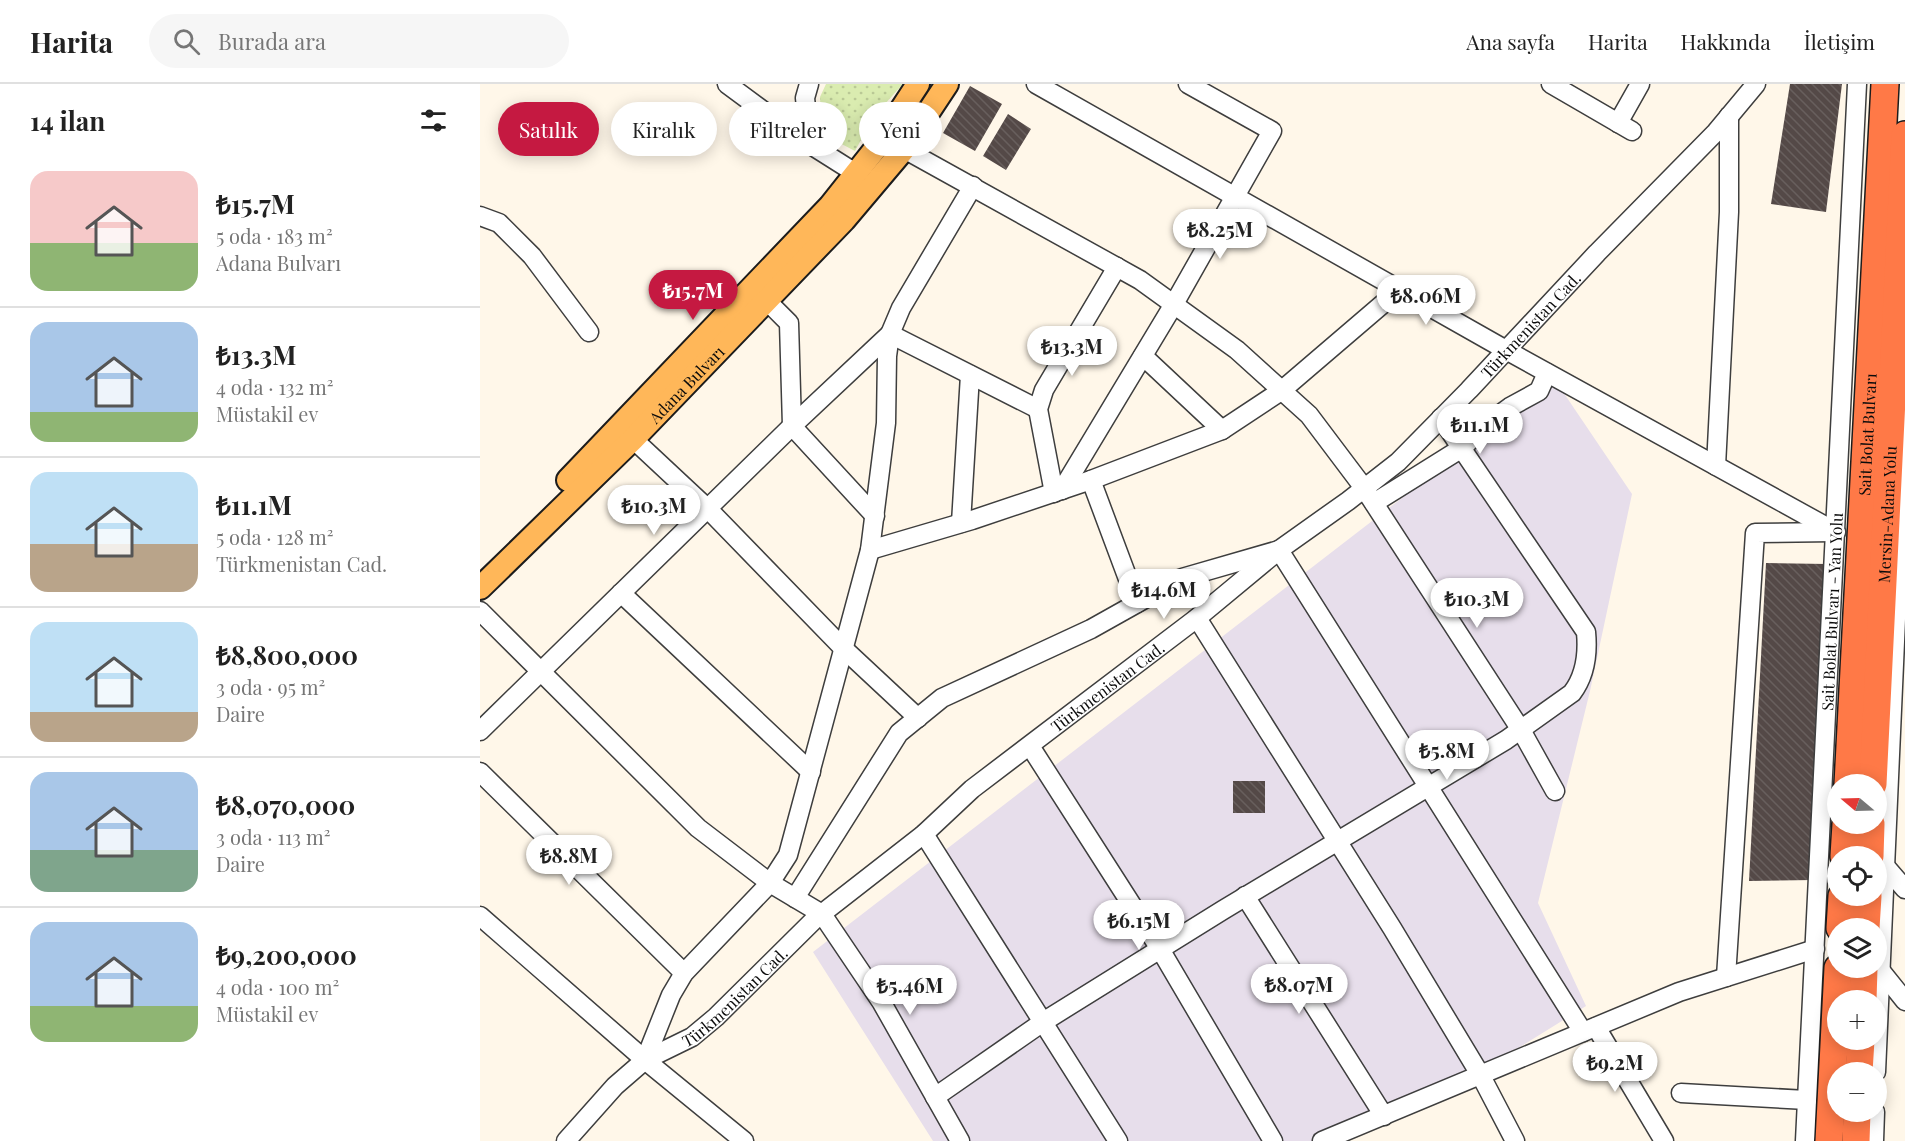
<!DOCTYPE html>
<html lang="tr">
<head>
<meta charset="utf-8">
<style>
	:root { --surface:#fff; --page:#f6f6f6; --text:#222; --muted:#767676; --line:#e0e0e0; --accent:#c51941 }
	body { margin:0; font-family:"Playfair Display",serif; background:var(--page); color:var(--text); height:100vh; display:flex; flex-direction:column; font-size:22px; white-space:nowrap }
	* { box-sizing:border-box; margin:0 }
	p { font-size:20px; color:var(--muted) }
	.icon { flex:none; width:33px; height:33px; fill:none; stroke:currentColor; stroke-width:2; stroke-linecap:round; stroke-linejoin:round }
	.map { position:relative; flex:1; overflow:hidden }
	.side { display:flex; flex-direction:column; background:var(--surface); width:480px }
	.side>* { flex:none }
	.top-card { position:absolute; left:18px; top:18px; width:570px; height:54px; display:flex; gap:12px }
	.needle { width:39px; rotate:289deg }
	.controls { position:absolute; left:1347px; top:690px; display:grid; gap:12px }
	.controls a { display:grid; place-items:center; width:60px; height:60px; border-radius:50%; background:var(--surface); box-shadow:0 3px 15px #0003; font-size:30px }
	.price { position:absolute; translate:-50% -51px; padding:0 14px; border-radius:21px; background:#fff; color:#222; font-size:20px; line-height:39px; filter:drop-shadow(0 2px 3px #0008) }
	.price::after { content:''; position:absolute; left:50%; top:36px; width:18px; height:14px; margin-left:-9px; background:inherit; clip-path:polygon(0 0,100% 0,50% 100%) }
	.price.selected { background:var(--accent); color:#fff }
	ul { padding:0; list-style:none }
	li { display:flex; align-items:center; gap:18px; height:150px; padding:0 30px }
	li+li { border-top:2px solid var(--line) }
	li span { display:grid; place-items:center; flex:none; width:168px; height:120px; border-radius:18px; color:#555 }
	li>.icon { margin-inline-start:auto }
	span .icon { width:72px; height:72px; fill:#fffc; stroke-width:1 }
	li b { font-size:26px }
	h2 { display:flex; justify-content:space-between; align-items:center; height:72px; padding:0 30px; font-size:26px }
	.tag { padding:0 21px; border-radius:27px; background:var(--surface); box-shadow:0 3px 15px #0003; font-size:21px; line-height:54px }
	.tag.selected { background:var(--accent); color:#fff }
	header { display:flex; align-items:center; gap:36px; box-sizing:border-box; height:84px; padding:0 30px; background:var(--surface); border-bottom:2px solid var(--line) }
	header strong { font-size:28px }
	nav { display:flex; gap:33px; margin-inline-start:auto; font-size:21px }
	.search { width:420px; height:54px; background:var(--page); display:flex; align-items:center; gap:15px; box-sizing:border-box; padding:0 21px; border-radius:33px; color:var(--muted); font-size:22px }
	main { display:flex; flex:1; min-height:0 }
	.map>svg:first-child { display:block }
	.industrial { fill:#e7deeb }
	.grass { fill:url(#grass-dots) }
	.building { fill:url(#building-back-hatch) }
	.lines { fill:none; stroke-linecap:round; stroke-linejoin:round }
	.minor-casing { stroke:#3e3e3e; stroke-width:21 }
	.major-casing { stroke:#1c1c1c; stroke-width:26 }
	.highway-casing { stroke:#1c1c1c; stroke-width:30 }
	.minor { stroke:#fff; stroke-width:18 }
	.major { stroke:#ffb759; stroke-width:22 }
	.highway { stroke:#ff7947; stroke-width:27 }
	.labels { text-anchor:middle; dominant-baseline:central; stroke-width:6; stroke-linejoin:round; paint-order:stroke }
	.street-label { font-size:16px; fill:#0b0b0b; stroke:#fff }
</style>
</head>
<body>
<header>
<strong>Harita</strong>
<div class="search"><svg class="icon" aria-label="search" viewBox="0 0 24 24"><circle cx="10" cy="10" r="6"/><path d="M15 15l6 6"/></svg>Burada ara</div>
<nav><a>Ana sayfa</a><a>Harita</a><a>Hakkında</a><a>İletişim</a></nav>
</header>
<main>
<section class="side">
<h2>14 ilan<svg class="icon" aria-label="filters" viewBox="0 0 24 24"><path d="M4 7h16M4 17h16"/><circle cx="9" cy="7" r="2"/><circle cx="15" cy="17" r="2"/></svg></h2>
<ul>
<li><span style="background:linear-gradient(#f6c9c9 60%,#8fb573 0)"><svg class="icon" aria-label="home" viewBox="0 0 24 24"><path d="M3 11l9-7 9 7M6 9v11h12V9"/></svg></span><div><b>₺15.7M</b><p>5 oda · 183 m²</p><p>Adana Bulvarı</p></div></li>
<li><span style="background:linear-gradient(#a9c7e8 75%,#8fb573 0)"><svg class="icon" aria-label="home" viewBox="0 0 24 24"><path d="M3 11l9-7 9 7M6 9v11h12V9"/></svg></span><div><b>₺13.3M</b><p>4 oda · 132 m²</p><p>Müstakil ev</p></div></li>
<li><span style="background:linear-gradient(#bfe0f5 60%,#b9a48a 0)"><svg class="icon" aria-label="home" viewBox="0 0 24 24"><path d="M3 11l9-7 9 7M6 9v11h12V9"/></svg></span><div><b>₺11.1M</b><p>5 oda · 128 m²</p><p>Türkmenistan Cad.</p></div></li>
<li><span style="background:linear-gradient(#bfe0f5 75%,#b9a48a 0)"><svg class="icon" aria-label="home" viewBox="0 0 24 24"><path d="M3 11l9-7 9 7M6 9v11h12V9"/></svg></span><div><b>₺8,800,000</b><p>3 oda · 95 m²</p><p>Daire</p></div></li>
<li><span style="background:linear-gradient(#a9c7e8 65%,#7fa58c 0)"><svg class="icon" aria-label="home" viewBox="0 0 24 24"><path d="M3 11l9-7 9 7M6 9v11h12V9"/></svg></span><div><b>₺8,070,000</b><p>3 oda · 113 m²</p><p>Daire</p></div></li>
<li><span style="background:linear-gradient(#a9c7e8 70%,#8fb573 0)"><svg class="icon" aria-label="home" viewBox="0 0 24 24"><path d="M3 11l9-7 9 7M6 9v11h12V9"/></svg></span><div><b>₺9,200,000</b><p>4 oda · 100 m²</p><p>Müstakil ev</p></div></li>
</ul>
</section>
<div class="map">
<svg width="1425" height="1057" viewBox="0 0 1425 1057">
	<defs>
		<pattern id="grass-dots" width="8" height="8" patternUnits="userSpaceOnUse" patternTransform="scale(1.5)"><rect width="8" height="8" fill="#daecb0"/><path d="M2 2h.1M6 6h.1" fill="none" stroke="#bac996" stroke-width="1.8" stroke-linecap="round"/></pattern>
		<pattern id="building-back-hatch" width="6" height="6" patternUnits="userSpaceOnUse" patternTransform="scale(1.5)"><rect width="6" height="6" fill="#544947"/><path d="M-1 5l2 2M0 0l6 6M5-1l2 2" fill="none" stroke="#685f5d"/></pattern>
	</defs>
	<rect width="100%" height="100%" fill="#fff7e9"/>
	<!-- industrial -->
	<path class="industrial" d="M 1075,296 L 1152,410 L 1110,607 L 1058,819 L 1106,922 L 1040,963 L 843,1057 L 453,1057 L 333,868 Z"/>
	<!-- grass -->
	<path class="grass" d="M 346,0 L 423,0 L 394,32 L 375,67 L 350,54 L 341,33 L 340,13 Z"/>
	<!-- building -->
	<path class="building" d="M 1310,0 L 1362,0 L 1346,128 L 1291,120 Z
		M 490,2 L 522,20 L 495,67 L 463,49 Z
		M 528,30 L 551,45 L 526,86 L 503,72 Z
		M 1286,479 L 1347,480 L 1333,796 L 1269,797 Z
		M 753,697 L 785,697 L 785,729 L 753,729 Z"/>
	<g class="lines">
		<!-- minor casing -->
		<g class="minor-casing">
			<g id="minor">
				<path d="M 247,0 L 320,54 L 377,90"/>
				<path d="M 329,0 L 325,14 L 330,59"/>
				<path d="M 556,0 L 1026,266 L 1356,448"/>
				<path d="M 1071,0 L 1152,47"/>
				<path d="M 1138,39 L 1160,0"/>
				<path d="M 407,48 L 424,65 L 660,196 L 757,266 L 829,331 L 884,404 L 1041,646 L 1075,707"/>
				<path d="M 0,132 L 19,139 L 52,172 L 109,248"/>
				<path d="M 287,217 L 309,239 L 312,342 L 395,432"/>
				<path d="M 663,272 L 742,346"/>
				<path d="M 153,355 L 228,425 L 364,565 L 438,634"/>
				<path d="M 1236,382 L 1249,128 L 1249,32"/>
				<path d="M 611,396 L 657,519"/>
				<path d="M 582,406 L 694,220 L 792,47 L 708,0"/>
				<path d="M 574,409 L 558,325 L 564,306 L 637,183"/>
				<path d="M 894,419 L 982,364 L 1008,339 L 1030,323 L 1059,307 L 1067,289"/>
				<path d="M 481,439 L 490,291"/>
				<path d="M 390,466 L 492,436 L 611,396 L 742,346 L 801,307 L 919,206"/>
				<path d="M 141,509 L 331,688"/>
				<path d="M 0,527 L 218,744 L 290,799 L 342,830 L 402,919 L 480,1057"/>
				<path d="M 717,534 L 912,844 L 1001,992 L 1035,1057"/>
				<path d="M 0,647 L 312,342 L 410,250 L 558,325"/>
				<path d="M 550,662 L 680,865 L 793,1057"/>
				<path d="M 0,688 L 204,889"/>
				<path d="M 444,750 L 638,1057"/>
				<path d="M 1405,782 L 1425,805"/>
				<path d="M 765,812 L 904,1032"/>
				<path d="M 315,814 L 419,649 L 462,614 L 611,545 L 702,494 L 799,466 L 1103,948"/>
				<path d="M 0,832 L 165,976 L 264,1057"/>
				<path d="M 1401,887 L 1425,917"/>
				<path d="M 1246,893 L 1275,449 L 1354,448"/>
				<path d="M 1116,943 L 1184,1057"/>
				<path d="M 165,976 L 191,911 L 204,889 L 290,799 L 308,771 L 390,466 L 406,339 L 407,272 L 410,250 L 421,224 L 493,102"/>
				<path d="M 1396,988 L 1425,331"/>
				<path d="M 1201,1009 L 1327,1016"/>
				<path d="M 455,1013 L 563,938 L 743,826 L 1026,656 L 1092,609 C 1105,592 1108,569 1106,548 L 961,334"/>
				<path id="s1" d="M 86,1057 L 135,1002 L 165,976 L 212,953 L 236,933 L 335,835 L 444,750 L 492,705 L 717,534 L 799,466 L 868,417 L 918,378 L 989,306 L 1117,169 L 1236,48 L 1276,0"/>
				<path d="M 842,1057 L 1199,908 L 1335,865"/>
				<path id="s2" d="M 1325,1057 L 1377,0"/>
				<path d="M 1394,1057 L 1395,1028"/>
			</g>
		</g>
		<!-- major casing -->
		<g class="major-casing">
			<g id="major">
				<path d="M 88,396 L 350,122 L 396,64 L 438,0"/>
				<path id="s3" d="M 0,504 L 153,355 L 364,136 L 424,65 L 467,0"/>
			</g>
		</g>
		<!-- highway casing -->
		<g class="highway-casing">
			<g id="highway">
				<path id="s4" d="M 1368,700 L 1405,0"/>
				<path id="s5" d="M 1393,700 L 1425,51"/>
				<path d="M 1364,772 L 1366,740"/>
				<path d="M 1390,772 L 1391,740"/>
				<path d="M 1360,844 L 1362,812"/>
				<path d="M 1386,844 L 1388,812"/>
				<path d="M 1383,916 L 1384,884"/>
				<path d="M 1379,988 L 1381,956"/>
				<path d="M 1349,1057 L 1358,884"/>
				<path d="M 1376,1057 L 1377,1028"/>
			</g>
		</g>
		<!-- minor -->
		<use href="#minor" class="minor"/>
		<!-- major -->
		<use href="#major" class="major"/>
		<!-- highway -->
		<use href="#highway" class="highway"/>
	</g>
	<g class="labels">
		<!-- street labels -->
		<g class="street-label">
			<text stroke="none"><textPath href="#s1" startOffset="1268">Türkmenistan Cad.</textPath></text>
			<text stroke="none"><textPath href="#s3" startOffset="290">Adana Bulvarı</textPath></text>
			<text stroke="none"><textPath href="#s4" startOffset="350">Sait Bolat Bulvarı</textPath></text>
			<text stroke="none"><textPath href="#s5" startOffset="270">Mersin-Adana Yolu</textPath></text>
			<text stroke="none"><textPath href="#s2" startOffset="530">Sait Bolat Bulvarı - Yan Yolu</textPath></text>
			<text stroke="none"><textPath href="#s1" startOffset="710">Türkmenistan Cad.</textPath></text>
			<text stroke="none"><textPath href="#s1" startOffset="224">Türkmenistan Cad.</textPath></text>
		</g>
	</g>
</svg>
<div class="controls">
<a><svg class="needle" viewBox="-14 -14 28 28"><path d="M0-13l5 13h-10z" fill="#e53935"/><path d="M0 13l5-13h-10z" fill="#767676"/></svg></a>
<a><svg class="icon" aria-label="locate" viewBox="0 0 24 24"><circle cx="12" cy="12" r="6"/><path d="M12 2v4M12 18v4M2 12h4M18 12h4"/></svg></a>
<a><svg class="icon" aria-label="layers" viewBox="0 0 24 24"><path d="M12 4l9 5-9 5-9-5zM3 14l9 5 9-5"/></svg></a>
<a>+</a>
<a>−</a>
</div>
<b class="price" style="left:740px;top:176px">₺8.25M</b>
<b class="price selected" style="left:213px;top:237px">₺15.7M</b>
<b class="price" style="left:946px;top:242px">₺8.06M</b>
<b class="price" style="left:592px;top:293px">₺13.3M</b>
<b class="price" style="left:1000px;top:371px">₺11.1M</b>
<b class="price" style="left:174px;top:452px">₺10.3M</b>
<b class="price" style="left:684px;top:536px">₺14.6M</b>
<b class="price" style="left:997px;top:545px">₺10.3M</b>
<b class="price" style="left:967px;top:697px">₺5.8M</b>
<b class="price" style="left:89px;top:802px">₺8.8M</b>
<b class="price" style="left:659px;top:867px">₺6.15M</b>
<b class="price" style="left:819px;top:931px">₺8.07M</b>
<b class="price" style="left:430px;top:932px">₺5.46M</b>
<b class="price" style="left:1135px;top:1009px">₺9.2M</b>
<div class="top-card">
<a class="tag selected">Satılık</a>
<a class="tag">Kiralık</a>
<a class="tag">Filtreler</a>
<a class="tag">Yeni</a>
</div>
</div>
</main>
</body>
</html>
